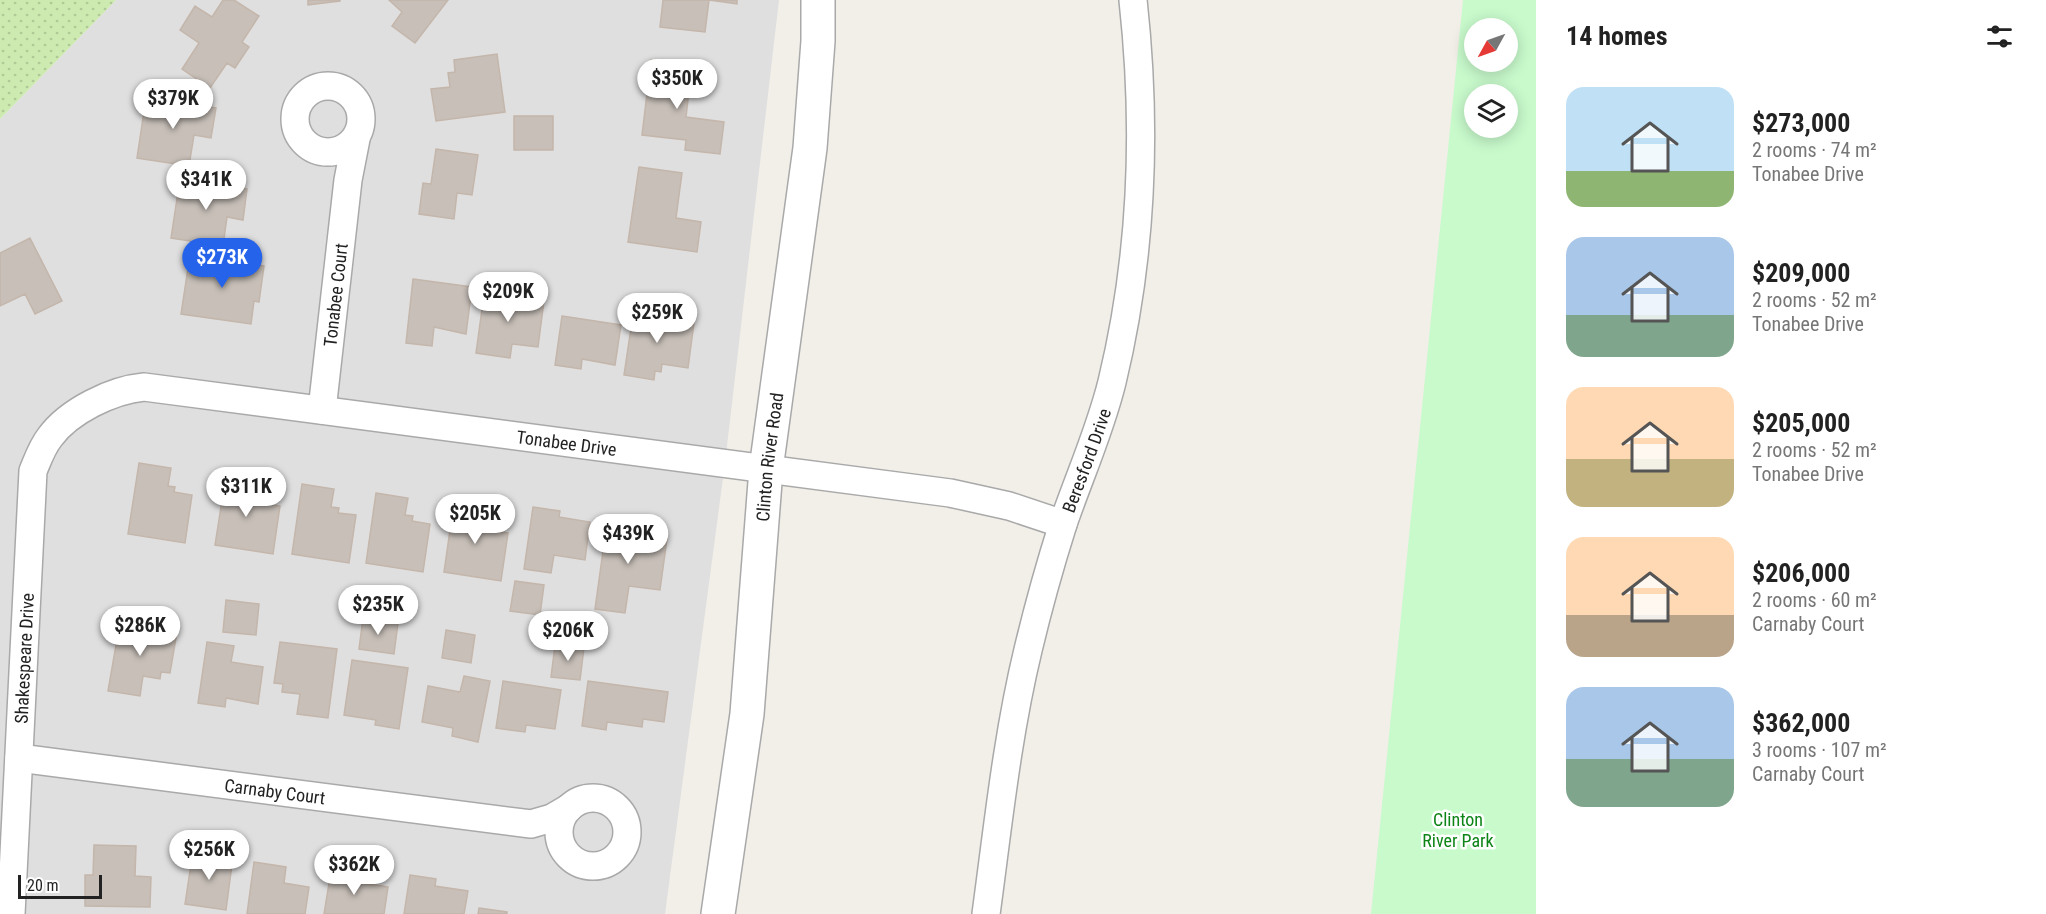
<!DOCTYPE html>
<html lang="en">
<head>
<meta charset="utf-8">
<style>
	:root { --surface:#fff; --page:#f6f6f6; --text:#222; --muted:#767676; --accent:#2563eb }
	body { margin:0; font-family:"Roboto Condensed",sans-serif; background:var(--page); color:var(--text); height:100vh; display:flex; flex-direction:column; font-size:22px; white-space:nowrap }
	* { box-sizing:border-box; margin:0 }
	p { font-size:20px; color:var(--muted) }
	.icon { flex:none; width:33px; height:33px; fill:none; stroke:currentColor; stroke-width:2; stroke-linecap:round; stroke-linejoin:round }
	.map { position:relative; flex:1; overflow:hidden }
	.panel { display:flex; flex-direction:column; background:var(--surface); width:510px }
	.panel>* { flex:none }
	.needle { width:39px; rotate:230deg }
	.tools { position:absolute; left:1464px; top:18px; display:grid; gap:12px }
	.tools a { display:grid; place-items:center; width:54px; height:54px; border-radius:50%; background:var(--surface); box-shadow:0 3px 15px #0003; font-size:30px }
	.scale { position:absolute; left:18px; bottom:15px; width:84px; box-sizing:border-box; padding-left:6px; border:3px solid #222; border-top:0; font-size:16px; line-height:21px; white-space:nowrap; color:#222; -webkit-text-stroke:4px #fff; paint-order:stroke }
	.price { position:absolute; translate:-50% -51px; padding:0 14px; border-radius:21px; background:#fff; color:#222; font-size:20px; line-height:39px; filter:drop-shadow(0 2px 3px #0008) }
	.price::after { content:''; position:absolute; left:50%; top:36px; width:18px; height:14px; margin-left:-9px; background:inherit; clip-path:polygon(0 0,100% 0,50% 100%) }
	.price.active { background:var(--accent); color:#fff }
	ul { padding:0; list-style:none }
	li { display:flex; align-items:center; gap:18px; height:150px; padding:0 30px }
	li span { display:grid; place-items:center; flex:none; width:168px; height:120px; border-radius:18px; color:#555 }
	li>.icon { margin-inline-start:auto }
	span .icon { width:72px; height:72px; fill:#fffc; stroke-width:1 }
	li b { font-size:26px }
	h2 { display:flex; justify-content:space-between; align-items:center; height:72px; padding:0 30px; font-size:26px }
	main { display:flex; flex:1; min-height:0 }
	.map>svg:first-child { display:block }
	.residential { fill:#e0dfdf }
	.grass { fill:url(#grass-dots) }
	.park { fill:#c8facc; fill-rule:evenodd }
	.building { fill:#c7bfb8; stroke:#c4b6ab; stroke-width:1.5 }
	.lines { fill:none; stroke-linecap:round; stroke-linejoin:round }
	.minor-casing { stroke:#a9a9a9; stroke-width:30 }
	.tertiary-casing { stroke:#a9a9a9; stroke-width:36 }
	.minor { stroke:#fff; stroke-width:27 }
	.tertiary { stroke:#fff; stroke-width:33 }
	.labels { text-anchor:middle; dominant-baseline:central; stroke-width:5; stroke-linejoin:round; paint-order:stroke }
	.street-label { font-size:18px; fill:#222; stroke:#fff }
	.park-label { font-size:18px; fill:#0c8416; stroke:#fff }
</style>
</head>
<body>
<main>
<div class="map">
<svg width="1536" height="914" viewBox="0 0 1536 914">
	<defs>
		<pattern id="grass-dots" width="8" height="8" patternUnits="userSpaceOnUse" patternTransform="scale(1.5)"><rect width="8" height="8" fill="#cdebb0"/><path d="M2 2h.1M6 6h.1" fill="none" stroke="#b0c997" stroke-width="1.8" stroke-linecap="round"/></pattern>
	</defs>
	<rect width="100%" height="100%" fill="#f2efe9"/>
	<!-- residential -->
	<path class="residential" d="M 116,0 L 779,0 L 725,463 L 665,914 L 0,914 L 0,119 Z"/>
	<!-- grass -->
	<path class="grass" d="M 0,0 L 116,0 L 0,119 Z"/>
	<!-- park -->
	<path class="park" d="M 1463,0 L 1536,0 L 1536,914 L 1371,914 ZM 1474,28 L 1508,28 L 1508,62 L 1474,62 ZM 1474,94 L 1508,94 L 1508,128 L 1474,128 Z"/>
	<!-- building -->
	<path class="building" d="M 223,0 L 234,0 L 259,16 L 242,42 L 249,47 L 235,68 L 227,63 L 210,88 L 182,69 L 199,43 L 180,30 L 195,6 L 212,17 Z
		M 308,0 L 340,0 L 340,1 L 308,5 Z
		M 448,0 L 415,43 L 392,26 L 402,12 L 389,0 Z
		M 663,0 L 737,0 L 737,4 L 709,0 L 705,32 L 660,27 Z
		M 497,54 L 505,112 L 436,121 L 431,89 L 450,87 L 448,73 L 455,72 L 454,60 Z
		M 651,60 L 692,65 L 686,117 L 724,122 L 720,154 L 685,150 L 686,140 L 642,135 Z
		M 146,98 L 216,108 L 211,138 L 194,135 L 189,166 L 137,158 Z
		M 514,116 L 553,116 L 553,150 L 514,150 Z
		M 436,149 L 478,155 L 472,195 L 457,193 L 454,219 L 419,214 L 423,183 L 431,184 Z
		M 639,167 L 682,173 L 676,218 L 701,222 L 697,252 L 628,242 Z
		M 180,179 L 247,189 L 243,220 L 227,217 L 223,246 L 171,238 Z
		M 30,238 L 62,301 L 35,314 L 25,294 L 0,306 L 0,253 Z
		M 190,255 L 264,266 L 259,302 L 254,301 L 251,324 L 181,314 Z
		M 413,279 L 472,287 L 466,334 L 434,327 L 432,346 L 406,343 Z
		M 485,287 L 517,292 L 516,297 L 544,301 L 538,347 L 512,344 L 510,358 L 476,353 Z
		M 634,308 L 664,312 L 663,319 L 694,323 L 688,368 L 662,364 L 661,372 L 655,371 L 654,380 L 624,375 Z
		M 562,316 L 621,325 L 615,365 L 582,359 L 581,369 L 555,365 Z
		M 139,463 L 171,468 L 168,486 L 175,487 L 174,492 L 192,495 L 185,543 L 128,534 Z
		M 226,475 L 258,480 L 255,497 L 263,498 L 262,503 L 280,506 L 273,554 L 215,545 Z
		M 302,484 L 334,489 L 331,507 L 339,508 L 338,513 L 356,515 L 349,563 L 292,554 Z
		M 376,493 L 408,498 L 405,515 L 413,516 L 412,521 L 430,524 L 423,572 L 366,563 Z
		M 454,502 L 486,507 L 484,525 L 491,526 L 490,531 L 508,533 L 501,581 L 444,572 Z
		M 533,507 L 560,511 L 559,517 L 590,522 L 585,560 L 554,555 L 551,573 L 524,569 Z
		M 607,522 L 641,527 L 640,536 L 667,539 L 660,590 L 629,586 L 625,613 L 595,609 Z
		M 515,581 L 544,585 L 540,615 L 510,611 Z
		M 226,600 L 259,604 L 256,635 L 223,632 Z
		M 363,618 L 398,623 L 394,654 L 359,649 Z
		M 120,622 L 177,632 L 170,673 L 161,672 L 160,679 L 143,676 L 140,696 L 108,691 Z
		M 446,630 L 475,635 L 471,663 L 442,658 Z
		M 207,642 L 234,646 L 231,662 L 263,667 L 258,704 L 226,698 L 225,707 L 198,703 Z
		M 280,642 L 337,649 L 328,718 L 297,714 L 300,694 L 282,692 L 283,684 L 274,683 Z
		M 555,645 L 584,648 L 580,680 L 551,677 Z
		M 352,660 L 408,668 L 399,729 L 375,725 L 376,720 L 344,715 Z
		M 464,676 L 490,681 L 478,742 L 452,736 L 453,728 L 422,722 L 428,686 L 460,692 Z
		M 503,681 L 561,690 L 555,729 L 526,725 L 525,732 L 496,728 Z
		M 588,681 L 668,692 L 664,722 L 643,719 L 642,727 L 607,722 L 606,730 L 582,726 Z
		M 94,845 L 136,846 L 135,876 L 151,877 L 150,907 L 85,906 L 85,875 L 93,875 Z
		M 193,851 L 233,857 L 226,910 L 185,904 Z
		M 254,862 L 286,867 L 284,883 L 309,887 L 305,914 L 247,914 Z
		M 331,871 L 356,875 L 355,882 L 388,887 L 384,914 L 324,914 Z
		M 410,875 L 436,879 L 435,886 L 468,891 L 464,914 L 404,914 Z
		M 479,908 L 507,912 L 507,914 L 478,914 Z"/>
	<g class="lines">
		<!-- minor casing -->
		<g class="minor-casing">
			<g id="minor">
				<circle cx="328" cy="119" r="33"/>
				<path id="s1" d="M 322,410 L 348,180 L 356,139"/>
				<path id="s2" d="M 19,758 L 531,824 L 552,818 L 569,808"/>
				<circle cx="593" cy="832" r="34"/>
				<path id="s3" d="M 11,914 L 33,471 C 38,459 42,447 50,437 C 69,411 112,390 144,387 L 950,493 L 1009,506 L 1063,524"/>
				<path id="s4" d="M 986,914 C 998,826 1007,737 1028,650 C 1038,608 1050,565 1063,524 C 1079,477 1100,431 1112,382 C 1142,258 1147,127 1133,0"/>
			</g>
		</g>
		<!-- tertiary casing -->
		<g class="tertiary-casing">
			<g id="tertiary">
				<path id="s5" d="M 718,914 L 747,714 L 766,469 L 810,148 L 818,41 L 818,0"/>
			</g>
		</g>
		<!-- minor -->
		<use href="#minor" class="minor"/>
		<!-- tertiary -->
		<use href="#tertiary" class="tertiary"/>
	</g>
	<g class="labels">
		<!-- street labels -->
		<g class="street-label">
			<text stroke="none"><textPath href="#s1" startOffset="116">Tonabee Court</textPath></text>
			<text stroke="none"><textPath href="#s3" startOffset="1017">Tonabee Drive</textPath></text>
			<text stroke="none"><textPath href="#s5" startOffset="460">Clinton River Road</textPath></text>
			<text stroke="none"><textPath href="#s4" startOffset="466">Beresford Drive</textPath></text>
			<text stroke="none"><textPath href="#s3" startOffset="256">Shakespeare Drive</textPath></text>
			<text stroke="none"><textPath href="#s2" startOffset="258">Carnaby Court</textPath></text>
		</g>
		<!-- park labels -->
		<g class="park-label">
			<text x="1458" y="819">Clinton<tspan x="1458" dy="21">River Park</tspan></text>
		</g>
	</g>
</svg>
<div class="tools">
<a><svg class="needle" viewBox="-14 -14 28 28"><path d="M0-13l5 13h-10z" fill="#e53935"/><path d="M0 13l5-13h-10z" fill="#767676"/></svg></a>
<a><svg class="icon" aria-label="layers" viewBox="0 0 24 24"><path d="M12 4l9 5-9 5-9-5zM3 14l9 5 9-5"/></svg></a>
</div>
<div class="scale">20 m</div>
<b class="price" style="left:677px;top:110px">$350K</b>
<b class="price" style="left:173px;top:130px">$379K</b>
<b class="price" style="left:206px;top:211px">$341K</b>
<b class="price active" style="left:222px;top:289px">$273K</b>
<b class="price" style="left:508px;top:323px">$209K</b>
<b class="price" style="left:657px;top:344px">$259K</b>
<b class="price" style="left:246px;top:518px">$311K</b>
<b class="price" style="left:475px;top:545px">$205K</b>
<b class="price" style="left:628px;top:565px">$439K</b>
<b class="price" style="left:378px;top:636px">$235K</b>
<b class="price" style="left:140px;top:657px">$286K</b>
<b class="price" style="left:568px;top:662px">$206K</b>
<b class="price" style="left:209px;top:881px">$256K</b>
<b class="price" style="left:354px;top:896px">$362K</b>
</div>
<section class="panel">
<h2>14 homes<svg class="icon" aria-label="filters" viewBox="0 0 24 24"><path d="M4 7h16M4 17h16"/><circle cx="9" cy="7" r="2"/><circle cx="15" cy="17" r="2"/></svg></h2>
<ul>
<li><span style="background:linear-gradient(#bfe0f5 70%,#8fb573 0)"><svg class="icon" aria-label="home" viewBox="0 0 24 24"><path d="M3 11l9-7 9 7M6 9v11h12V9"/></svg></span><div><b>$273,000</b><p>2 rooms · 74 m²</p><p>Tonabee Drive</p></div></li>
<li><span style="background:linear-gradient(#a9c7e8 65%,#7fa58c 0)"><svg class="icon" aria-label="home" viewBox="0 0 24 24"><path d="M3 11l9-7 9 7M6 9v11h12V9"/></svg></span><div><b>$209,000</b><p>2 rooms · 52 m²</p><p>Tonabee Drive</p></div></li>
<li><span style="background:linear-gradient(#ffd9b3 60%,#c2b280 0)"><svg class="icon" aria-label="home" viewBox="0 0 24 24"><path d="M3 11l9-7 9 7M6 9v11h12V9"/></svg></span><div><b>$205,000</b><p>2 rooms · 52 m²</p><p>Tonabee Drive</p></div></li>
<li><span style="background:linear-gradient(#ffd9b3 65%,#b9a48a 0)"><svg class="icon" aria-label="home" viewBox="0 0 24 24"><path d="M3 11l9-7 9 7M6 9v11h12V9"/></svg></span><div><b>$206,000</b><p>2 rooms · 60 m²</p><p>Carnaby Court</p></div></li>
<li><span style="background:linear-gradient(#a9c7e8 60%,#7fa58c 0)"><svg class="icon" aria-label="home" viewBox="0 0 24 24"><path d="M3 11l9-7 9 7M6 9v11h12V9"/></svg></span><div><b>$362,000</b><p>3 rooms · 107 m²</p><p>Carnaby Court</p></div></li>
</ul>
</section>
</main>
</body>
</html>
